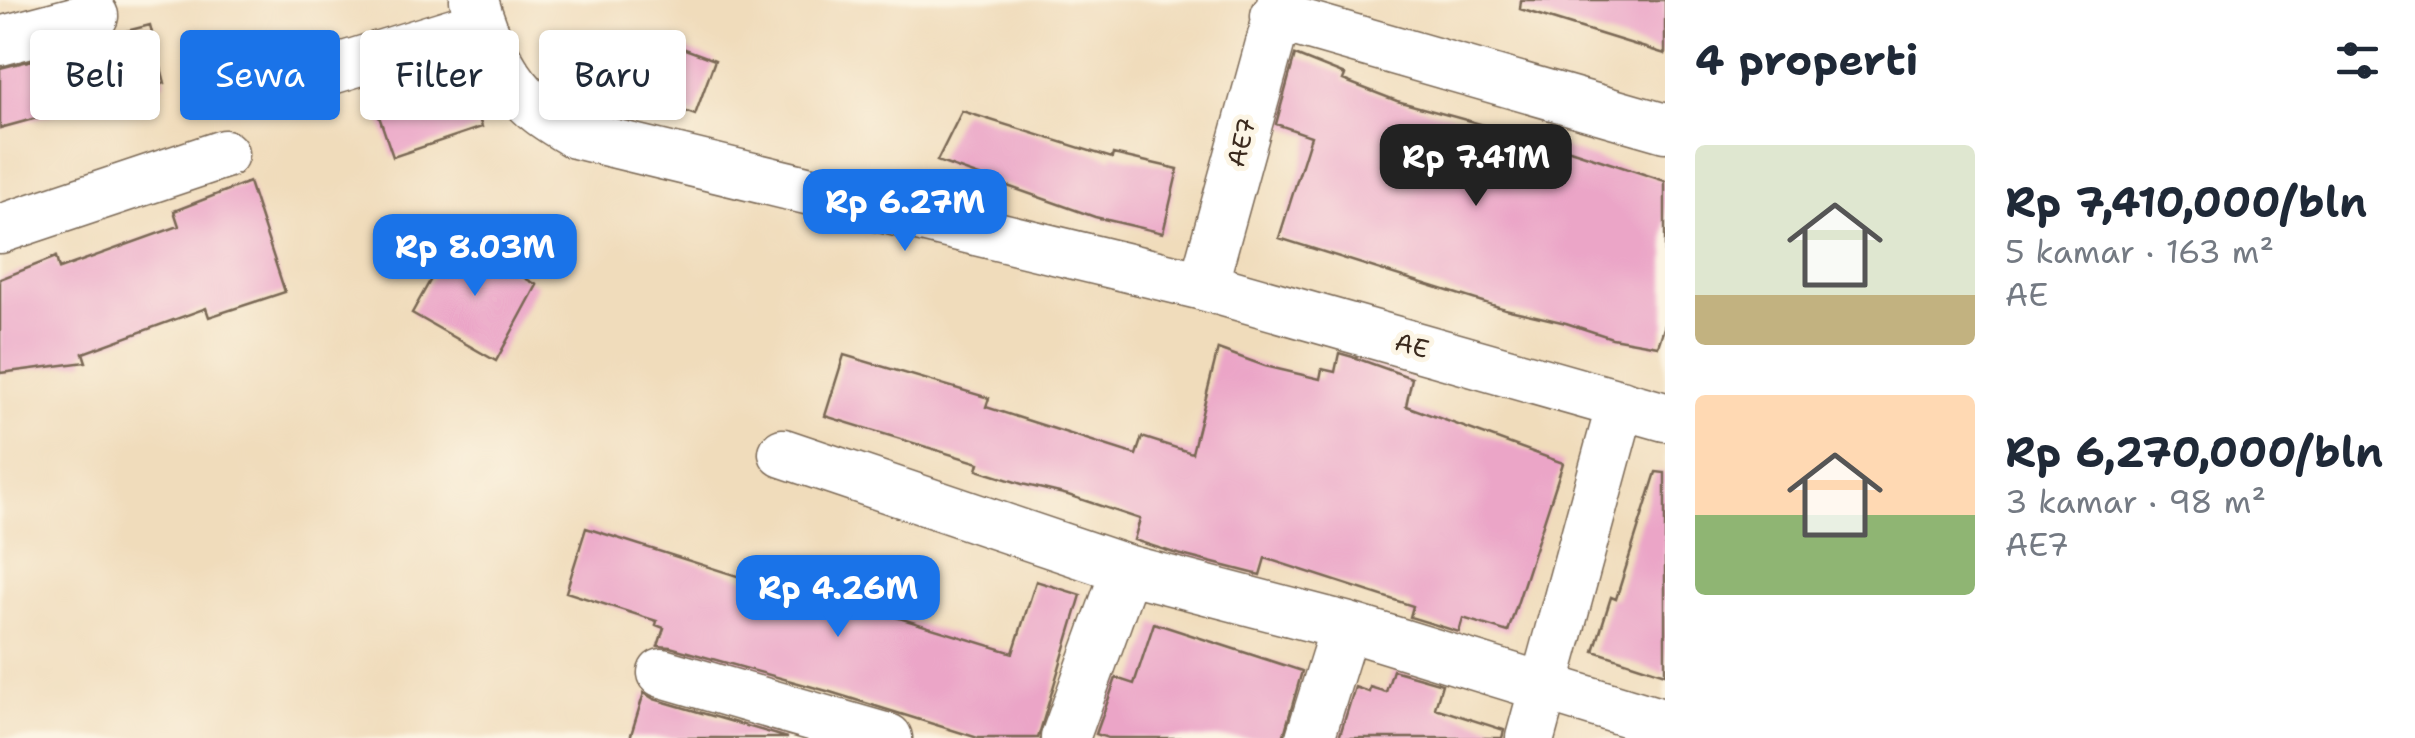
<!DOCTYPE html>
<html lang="id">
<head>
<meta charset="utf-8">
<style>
	:root { --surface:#fff; --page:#f6f6f7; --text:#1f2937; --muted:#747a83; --accent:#1a73e8 }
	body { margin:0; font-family:"Shantell Sans",sans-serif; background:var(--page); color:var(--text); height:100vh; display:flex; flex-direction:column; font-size:38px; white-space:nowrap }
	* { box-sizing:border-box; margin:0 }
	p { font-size:32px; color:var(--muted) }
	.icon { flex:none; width:55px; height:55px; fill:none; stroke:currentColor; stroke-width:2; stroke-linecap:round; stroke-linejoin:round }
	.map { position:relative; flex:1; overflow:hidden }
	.sheet { display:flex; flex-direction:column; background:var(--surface); width:750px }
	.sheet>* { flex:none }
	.guide { position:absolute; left:30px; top:30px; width:950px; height:90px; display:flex; gap:20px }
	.price { position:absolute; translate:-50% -85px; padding:0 22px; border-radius:20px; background:var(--accent); color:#fff; font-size:32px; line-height:65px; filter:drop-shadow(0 2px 5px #0008) }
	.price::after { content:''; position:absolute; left:50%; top:60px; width:30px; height:22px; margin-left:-15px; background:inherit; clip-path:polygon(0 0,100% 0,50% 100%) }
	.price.selected { background:#222; color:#fff }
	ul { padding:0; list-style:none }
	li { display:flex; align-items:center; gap:30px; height:250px; padding:0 30px }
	li span { display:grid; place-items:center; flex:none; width:280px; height:200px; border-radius:10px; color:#555 }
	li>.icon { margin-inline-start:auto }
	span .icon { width:120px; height:120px; fill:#fffc; stroke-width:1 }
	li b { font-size:42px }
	h2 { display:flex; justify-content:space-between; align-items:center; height:120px; padding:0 30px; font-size:42px }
	.pill { padding:0 35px; border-radius:10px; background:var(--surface); box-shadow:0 2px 8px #0004; font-size:35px; line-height:90px }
	.pill.selected { background:var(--accent); color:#fff }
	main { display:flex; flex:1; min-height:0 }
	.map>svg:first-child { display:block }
	.building { fill:#eba5c7 }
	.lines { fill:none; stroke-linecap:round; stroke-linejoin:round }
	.minor-casing { stroke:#7a6855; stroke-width:51 }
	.minor { stroke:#fff; stroke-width:48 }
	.labels { text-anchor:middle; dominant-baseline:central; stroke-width:10; stroke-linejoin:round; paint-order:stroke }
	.street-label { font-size:25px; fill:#3b2a1e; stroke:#fcf5e5 }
</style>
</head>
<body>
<main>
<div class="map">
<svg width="1665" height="738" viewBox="0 0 1665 738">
	<rect width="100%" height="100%" fill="#fcf5e5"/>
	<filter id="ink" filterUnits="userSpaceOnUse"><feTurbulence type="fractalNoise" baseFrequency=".01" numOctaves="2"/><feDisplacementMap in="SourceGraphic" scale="20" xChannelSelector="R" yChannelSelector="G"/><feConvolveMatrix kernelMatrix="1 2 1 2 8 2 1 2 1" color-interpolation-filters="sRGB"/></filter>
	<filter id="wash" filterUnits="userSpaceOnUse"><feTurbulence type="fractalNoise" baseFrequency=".0048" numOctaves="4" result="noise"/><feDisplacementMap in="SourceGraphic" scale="40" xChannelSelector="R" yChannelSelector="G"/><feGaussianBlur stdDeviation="2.25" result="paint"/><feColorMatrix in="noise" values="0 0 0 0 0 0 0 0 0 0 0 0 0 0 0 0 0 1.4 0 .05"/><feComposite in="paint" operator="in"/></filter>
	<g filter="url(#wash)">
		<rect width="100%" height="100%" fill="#f0dcbb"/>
		<g id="blocks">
			<!-- building -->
			<path class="building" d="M 1521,0 L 1665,0 L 1665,54 L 1520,9 Z
				M 150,25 L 165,83 L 0,128 L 0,68 L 101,43 L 115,34 Z
				M 647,35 L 715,60 L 695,115 L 627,90 Z
				M 1295,55 L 1345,75 L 1343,80 L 1397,101 L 1539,140 L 1665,181 L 1665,325 L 1658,346 L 1612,338 L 1566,323 L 1505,309 L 1279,238 L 1311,136 L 1276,124 Z
				M 462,69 L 482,127 L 393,157 L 373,99 Z
				M 962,111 L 1112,158 L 1113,154 L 1178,169 L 1163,233 L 1095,217 L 937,161 Z
				M 249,182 L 285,292 L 209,317 L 206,308 L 83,353 L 86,362 L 0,373 L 0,279 L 56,257 L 59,269 L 179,226 L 174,211 Z
				M 454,238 L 537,285 L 496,361 L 412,313 Z
				M 1218,349 L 1265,366 L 1320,379 L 1322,369 L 1335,372 L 1339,353 L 1353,357 L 1412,378 L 1406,406 L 1563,463 L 1508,632 L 1463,618 L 1459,632 L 1410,617 L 1413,606 L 1265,558 L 1260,575 L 1174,553 L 1134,540 L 1140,519 L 1068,495 L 1022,484 L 977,470 L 979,463 L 825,416 L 844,355 L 989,398 L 986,407 L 1136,455 L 1142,437 L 1192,453 Z
				M 1656,472 L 1665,473 L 1665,674 L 1594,651 L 1611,597 L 1616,599 Z
				M 586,528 L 819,602 L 868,616 L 870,609 L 1013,653 L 1036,581 L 1081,595 L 1038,738 L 978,738 L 827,691 L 670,647 L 658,646 L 664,628 L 656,625 L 657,621 L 566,592 Z
				M 1154,623 L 1302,671 L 1283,738 L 1108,738 L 1096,734 L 1116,678 L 1134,684 Z
				M 1393,670 L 1442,684 L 1435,708 L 1504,730 L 1502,738 L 1339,738 L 1355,687 L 1369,692 L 1370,687 L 1386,692 Z
				M 644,693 L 654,699 L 788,738 L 630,738 Z"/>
		</g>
	</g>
	<g filter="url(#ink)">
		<use href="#blocks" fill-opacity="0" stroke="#7a6855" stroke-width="2.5"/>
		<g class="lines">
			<!-- minor casing -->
			<g class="minor-casing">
				<path id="minor" d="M 474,0 C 484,38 505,82 536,108 C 547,118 562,126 575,134 L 1203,286 L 1665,417
					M 1275,16 L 1665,128
					M 0,41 L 94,16
					M 328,71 L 480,24
					M 0,229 L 224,154
					M 1203,286 L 1282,0
					M 783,453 L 1126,569
					M 662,673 L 888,738
					M 1065,738 L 1126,569 L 1345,626 L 1665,724
					M 1310,738 L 1345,626
					M 1530,738 L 1621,404"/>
			</g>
			<!-- minor -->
			<use href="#minor" class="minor"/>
		</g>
	</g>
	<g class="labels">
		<!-- street labels -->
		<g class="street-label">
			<text transform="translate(1241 142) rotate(-75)">AE7</text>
			<text transform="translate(1412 345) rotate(16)">AE</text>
		</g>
	</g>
</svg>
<b class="price selected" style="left:1476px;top:209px">Rp 7.41M</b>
<b class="price" style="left:905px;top:254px">Rp 6.27M</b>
<b class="price" style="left:475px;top:299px">Rp 8.03M</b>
<b class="price" style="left:838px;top:640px">Rp 4.26M</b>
<div class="guide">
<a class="pill">Beli</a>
<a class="pill selected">Sewa</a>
<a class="pill">Filter</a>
<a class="pill">Baru</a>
</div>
</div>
<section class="sheet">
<h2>4 properti<svg class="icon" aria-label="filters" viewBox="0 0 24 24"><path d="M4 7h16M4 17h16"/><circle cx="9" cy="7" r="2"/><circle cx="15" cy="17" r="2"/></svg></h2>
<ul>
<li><span style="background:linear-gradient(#dfe7d0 75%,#c2b280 0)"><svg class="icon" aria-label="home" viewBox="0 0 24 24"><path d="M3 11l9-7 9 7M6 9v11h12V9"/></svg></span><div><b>Rp 7,410,000/bln</b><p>5 kamar · 163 m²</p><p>AE</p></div></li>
<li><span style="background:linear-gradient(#ffd9b3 60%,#8fb573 0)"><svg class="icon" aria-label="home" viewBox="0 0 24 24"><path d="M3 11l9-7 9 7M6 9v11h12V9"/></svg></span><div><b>Rp 6,270,000/bln</b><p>3 kamar · 98 m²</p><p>AE7</p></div></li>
</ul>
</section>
</main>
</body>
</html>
